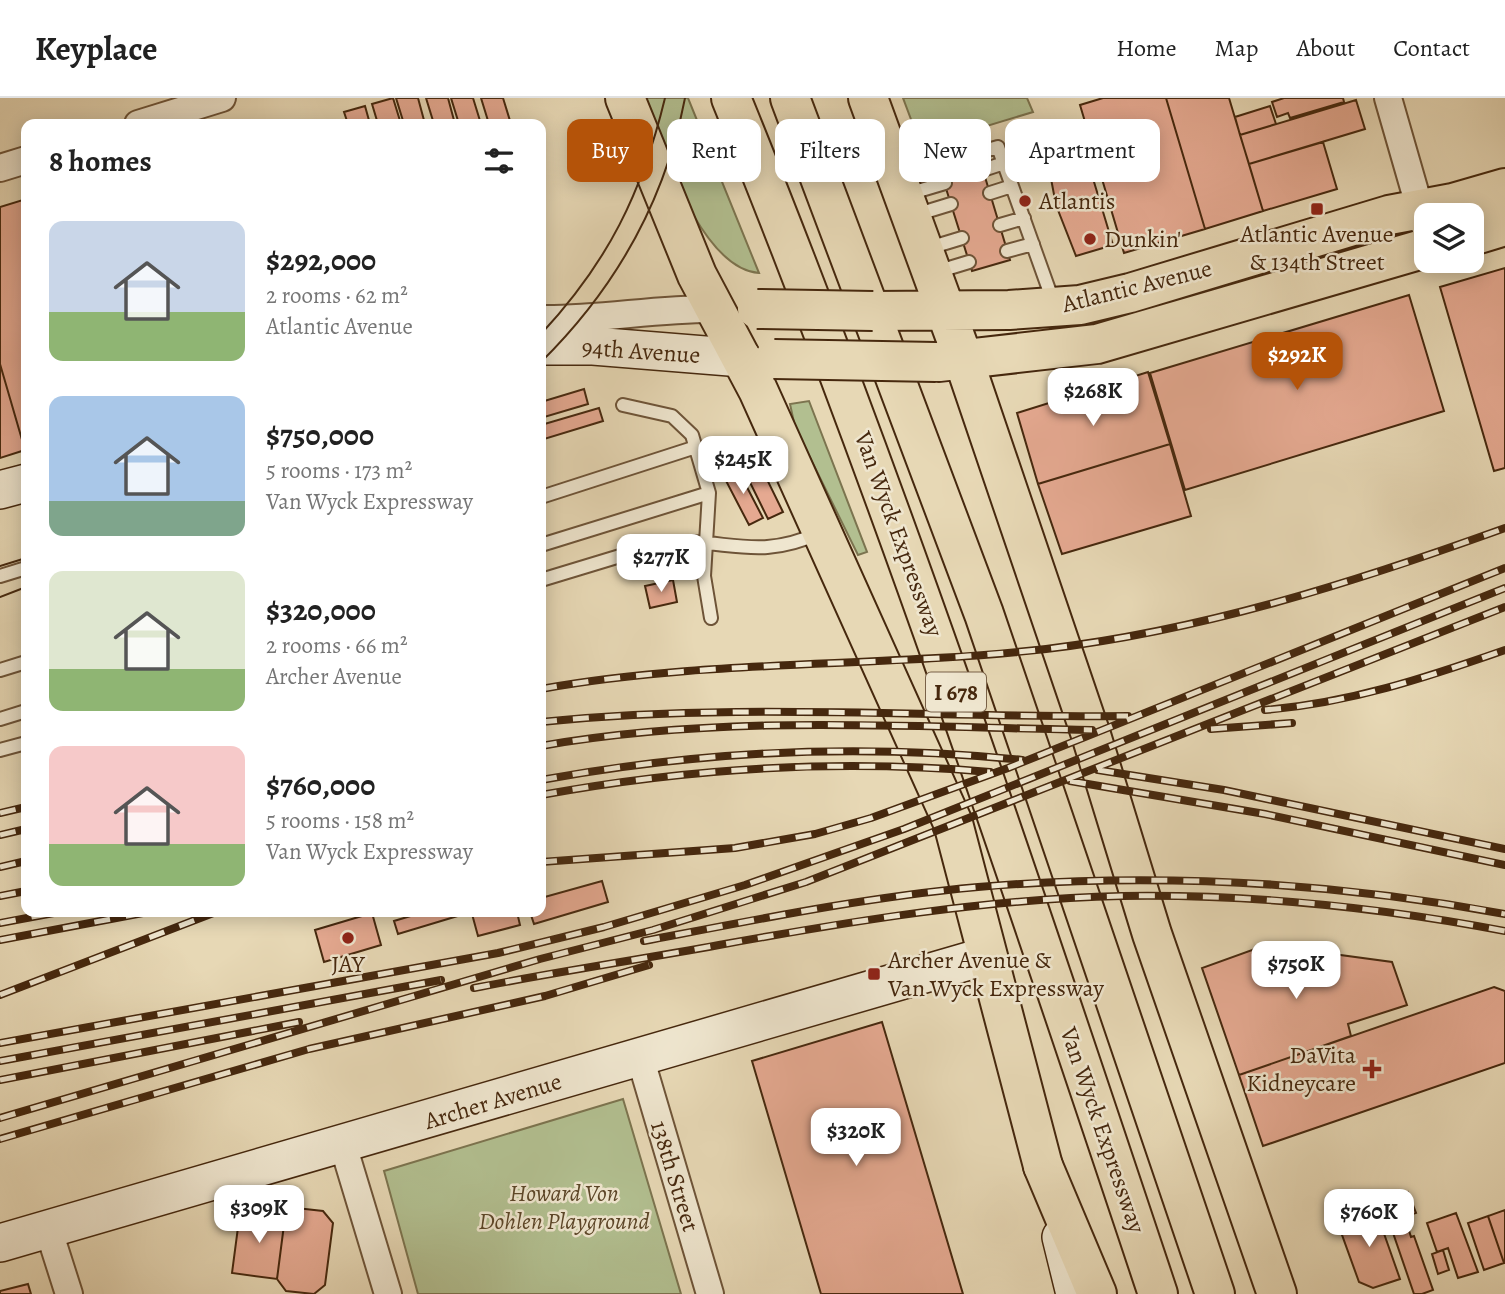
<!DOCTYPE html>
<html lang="en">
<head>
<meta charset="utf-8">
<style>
	:root { --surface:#fff; --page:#f2f2f2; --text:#222; --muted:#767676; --line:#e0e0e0; --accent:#b45309 }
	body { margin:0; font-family:Alegreya,serif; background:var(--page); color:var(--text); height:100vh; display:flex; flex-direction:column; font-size:26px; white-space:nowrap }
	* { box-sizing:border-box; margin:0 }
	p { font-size:23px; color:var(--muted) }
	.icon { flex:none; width:38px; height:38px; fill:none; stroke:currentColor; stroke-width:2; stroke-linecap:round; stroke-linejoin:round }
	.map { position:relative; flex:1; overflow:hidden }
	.side { position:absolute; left:21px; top:21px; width:525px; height:798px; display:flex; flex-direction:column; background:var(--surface); border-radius:14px; box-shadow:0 4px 18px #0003 }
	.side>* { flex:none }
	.guide { position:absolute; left:567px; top:21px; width:665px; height:63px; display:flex; gap:14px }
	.fabs { position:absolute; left:1414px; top:105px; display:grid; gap:14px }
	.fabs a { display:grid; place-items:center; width:70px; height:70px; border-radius:14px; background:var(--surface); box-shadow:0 4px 18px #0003; font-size:35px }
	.price { position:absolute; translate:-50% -60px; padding:0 16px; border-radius:14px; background:#fff; color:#222; font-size:23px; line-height:46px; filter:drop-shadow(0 2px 4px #0008) }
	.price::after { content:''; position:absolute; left:50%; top:42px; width:21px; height:16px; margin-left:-10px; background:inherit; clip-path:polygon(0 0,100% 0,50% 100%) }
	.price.current { background:var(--accent); color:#fff }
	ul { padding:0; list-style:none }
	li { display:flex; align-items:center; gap:21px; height:175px; padding:0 28px }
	li span { display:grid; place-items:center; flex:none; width:196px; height:140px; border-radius:14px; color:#555 }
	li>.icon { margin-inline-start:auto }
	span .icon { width:84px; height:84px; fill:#fffc; stroke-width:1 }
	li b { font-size:30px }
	h2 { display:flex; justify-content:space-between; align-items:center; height:84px; padding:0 28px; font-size:30px }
	.tag { padding:0 24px; border-radius:14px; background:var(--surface); box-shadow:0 4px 18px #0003; font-size:24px; line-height:63px }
	.tag.current { background:var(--accent); color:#fff }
	header { display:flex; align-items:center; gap:42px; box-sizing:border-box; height:98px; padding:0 35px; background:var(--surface); border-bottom:2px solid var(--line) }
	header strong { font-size:33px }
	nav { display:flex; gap:38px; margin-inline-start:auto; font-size:24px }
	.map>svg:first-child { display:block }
	.green { fill:#b2bf90; stroke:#7c744f; stroke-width:2 }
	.building { fill:#e5a991; stroke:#46280e; stroke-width:2 }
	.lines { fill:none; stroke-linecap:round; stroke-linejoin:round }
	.lane-casing { stroke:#6e5438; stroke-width:16 }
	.street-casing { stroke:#6e5438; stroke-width:30 }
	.secondary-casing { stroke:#46280e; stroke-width:40 }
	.primary-casing { stroke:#46280e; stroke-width:42 }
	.highway-casing { stroke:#46280e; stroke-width:42 }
	.lane { stroke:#efe6cf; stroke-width:12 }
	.street { stroke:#efe6cf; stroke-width:26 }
	.secondary { stroke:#efe6cf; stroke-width:37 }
	.primary { stroke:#e7d8b5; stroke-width:38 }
	.highway { stroke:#e7d8b5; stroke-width:38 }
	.tram { stroke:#46280e; stroke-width:2 }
	.rail-casing { stroke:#46280e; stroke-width:8 }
	.rail { stroke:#efe6cf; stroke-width:5; stroke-dasharray:16; stroke-linecap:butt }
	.primary-bridge-casing { stroke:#46280e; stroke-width:42; stroke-linecap:butt }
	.primary-bridge { stroke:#e7d8b5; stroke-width:38 }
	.poi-dot { fill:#8f2418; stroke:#efe6cf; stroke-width:2.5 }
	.labels { text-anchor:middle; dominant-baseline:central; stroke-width:5; stroke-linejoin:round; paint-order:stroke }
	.shield { fill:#efe6cf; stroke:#796148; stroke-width:2 }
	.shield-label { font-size:23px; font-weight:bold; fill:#46280e }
	.poi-label { font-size:24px; fill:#46280e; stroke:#efe6cf; text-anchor:start }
	.street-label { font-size:24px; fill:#46280e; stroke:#efe6cf }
	.park-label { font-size:24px; font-style:italic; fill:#5c4628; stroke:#efe6cf }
</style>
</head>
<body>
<header>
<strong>Keyplace</strong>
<nav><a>Home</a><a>Map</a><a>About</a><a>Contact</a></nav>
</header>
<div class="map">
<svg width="1505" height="1196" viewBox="0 0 1505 1196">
	<rect width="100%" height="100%" fill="#e7d8b5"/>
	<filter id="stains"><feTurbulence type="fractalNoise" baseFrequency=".00286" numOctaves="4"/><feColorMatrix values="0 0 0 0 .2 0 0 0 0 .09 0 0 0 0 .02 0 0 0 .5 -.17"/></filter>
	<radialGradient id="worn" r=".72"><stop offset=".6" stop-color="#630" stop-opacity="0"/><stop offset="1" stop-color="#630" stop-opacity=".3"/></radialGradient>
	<!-- green -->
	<path class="green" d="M 642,0 L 688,0 L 759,175 C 701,171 661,47 642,0 Z
		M 903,0 L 1027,0 L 1033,14 L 921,48 Z
		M 809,303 L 867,454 L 858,457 L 795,329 L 790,306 Z
		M 623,1001 L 681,1196 L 418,1196 L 384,1073 Z"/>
	<!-- building -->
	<path class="building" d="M 393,0 L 401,26 L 378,26 L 372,6 Z
		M 396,0 L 418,0 L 425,26 L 404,26 Z
		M 426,0 L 448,0 L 455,26 L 434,26 Z
		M 451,0 L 473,0 L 481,26 L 459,26 Z
		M 481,0 L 503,0 L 511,26 L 489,26 Z
		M 1103,0 L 1166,0 L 1205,131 L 1124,155 L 1080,7 Z
		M 1166,0 L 1229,0 L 1263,113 L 1205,131 Z
		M 1284,0 L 1343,0 L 1344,4 L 1290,20 L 1288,15 L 1277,19 L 1272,4 Z
		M 1356,2 L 1365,31 L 1249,66 L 1240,37 Z
		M 365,8 L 370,26 L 348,26 L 344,14 Z
		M 1270,8 L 1276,26 L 1240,37 L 1235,19 Z
		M 1323,44 L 1337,91 L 1263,113 L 1249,66 Z
		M 1085,54 L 1113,147 L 1076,158 L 1056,107 L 1048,65 Z
		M 982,69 L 1010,162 L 972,173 L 943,81 Z
		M 26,101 L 26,352 L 25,352 L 0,266 L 0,109 Z
		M 1505,170 L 1505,370 L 1494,373 L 1440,189 Z
		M 1409,197 L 1444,313 L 1185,392 L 1150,275 Z
		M 0,266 L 25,352 L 0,360 Z
		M 1148,274 L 1170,346 L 1038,386 L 1017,315 Z
		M 584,291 L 588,306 L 541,320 L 541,304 Z
		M 599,310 L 603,323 L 541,342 L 541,327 Z
		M 1170,346 L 1191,418 L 1062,456 L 1038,386 Z
		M 753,353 L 783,414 L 768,421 L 738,360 Z
		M 737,370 L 763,420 L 749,427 L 723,377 Z
		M 673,482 L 677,504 L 650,510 L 645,488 Z
		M 602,783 L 608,804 L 534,826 L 530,814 L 541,814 L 541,800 Z
		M 424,814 L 471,814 L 398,836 L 394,823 Z
		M 479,814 L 517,814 L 520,827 L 478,838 L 472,816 Z
		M 372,815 L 381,847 L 324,864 L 315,832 Z
		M 1266,847 L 1392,864 L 1407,907 L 1348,926 L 1351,938 L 1239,977 L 1202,870 Z
		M 1494,889 L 1505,893 L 1505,965 L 1263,1048 L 1239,977 Z
		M 882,924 L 963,1196 L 821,1196 L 752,963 Z
		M 1408,1094 L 1416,1115 L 1404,1119 L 1397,1098 Z
		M 296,1110 L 323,1113 L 333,1125 L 325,1187 L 314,1196 L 286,1193 L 277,1181 L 285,1119 Z
		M 1375,1110 L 1400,1181 L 1373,1190 L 1359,1184 L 1337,1123 Z
		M 1505,1112 L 1505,1165 L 1504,1165 L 1488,1118 Z
		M 240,1114 L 285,1119 L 277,1181 L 232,1175 Z
		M 1456,1115 L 1478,1174 L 1458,1180 L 1448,1150 L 1437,1154 L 1427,1125 Z
		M 1488,1118 L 1504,1165 L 1484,1172 L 1468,1125 Z
		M 1406,1123 L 1411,1139 L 1414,1138 L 1433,1192 L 1422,1196 L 1414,1196 L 1391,1129 Z
		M 1443,1152 L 1449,1172 L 1438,1176 L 1432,1156 Z
		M 28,1186 L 31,1196 L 0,1196 L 0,1193 Z"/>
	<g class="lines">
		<!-- lane casing -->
		<g class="lane-casing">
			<path id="lane" d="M 983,72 L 1004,65
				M 900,77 L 998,49 L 1053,203
				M 990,95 L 1012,88
				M 908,96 L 945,85
				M 915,117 L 951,106
				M 1000,127 L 1024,120
				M 929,150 L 962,140
				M 1007,153 L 1033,146
				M 936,174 L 969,164
				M 623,307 L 672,318 L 692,337 L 709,395 L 704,478 L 711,520
				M 541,399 L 696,349
				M 541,447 L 709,395
				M 0,478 L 26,470
				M 541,482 L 663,445 C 725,439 756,464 819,435
				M 0,572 L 26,564
				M 0,621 L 26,613
				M 0,652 L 26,645"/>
		</g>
		<!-- street casing -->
		<g class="street-casing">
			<path id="street" d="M 1388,0 L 1426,132
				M 138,26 L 222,0
				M 0,70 L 26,62
				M 541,221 C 600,222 658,210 717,211
				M 640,959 L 710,1196
				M 343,1047 L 388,1196
				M 48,1130 L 69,1196"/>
		</g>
		<!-- secondary casing -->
		<g class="secondary-casing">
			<path id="secondary" d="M 541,248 L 593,248 L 742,260
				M 0,392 L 26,385
				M 1061,1139 L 1075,1196
				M 0,1145 L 986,858"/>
		</g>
		<!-- primary casing -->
		<g class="primary-casing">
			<path id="primary" d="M 625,0 L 697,177 L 758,292 L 953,725 L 1043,1068
				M 868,0 L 964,263 L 1091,637 L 1152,836 L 1277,1196
				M 1472,138 L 1505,128
				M 873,213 L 1009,212 L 1080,207 L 1130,195 L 1389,117 L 1453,105 L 1505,90
				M 939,264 L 1097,246 L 1426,150"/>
		</g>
		<!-- highway casing -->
		<g class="highway-casing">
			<path id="highway" d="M 731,0 C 891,393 1024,794 1158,1196
				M 790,0 L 984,516 L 1215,1196
				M 1043,1068 L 1097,1196"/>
		</g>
		<!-- lane -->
		<use href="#lane" class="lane"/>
		<!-- street -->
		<use href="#street" class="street"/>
		<!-- secondary -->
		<use href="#secondary" class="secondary"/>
		<!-- primary -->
		<use href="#primary" class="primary"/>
		<!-- highway -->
		<use href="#highway" class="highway"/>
		<!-- tram -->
		<path class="tram" d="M 541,236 C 608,164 642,95 665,0
			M 541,264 C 615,191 665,103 685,0
			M 0,468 L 26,460
			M 0,499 L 26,489"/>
		<!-- rail casing -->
		<g class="rail-casing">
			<path id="rail" d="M 541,591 C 708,561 878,570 1046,551 C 1205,532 1355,484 1505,430
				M 1265,612 C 1349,605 1425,580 1505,552
				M 541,624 C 737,604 932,620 1128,618
				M 1211,631 L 1292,625
				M 541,648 C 723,616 908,629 1092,632
				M 1098,672 L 1224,692 L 1505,751
				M 541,682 C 700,653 860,645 1022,662
				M 1070,683 L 1265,716 L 1505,767
				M 541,697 C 688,670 841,661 990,674
				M 0,715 L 26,709
				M 0,737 L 26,731
				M 541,764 L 735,750 L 815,736 L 871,720 L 1008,670 L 1505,470
				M 0,769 L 26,763
				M 0,798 L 26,793
				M 0,825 L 59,814
				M 0,842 L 148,814
				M 644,843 C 754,822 866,799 978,789 C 1155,774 1331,784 1505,816
				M 474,890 C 555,874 637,862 719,847 C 853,823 985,801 1122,798 C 1251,796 1378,809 1505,833
				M 0,897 L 216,814
				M 0,945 L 498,855 L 604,829 L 745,787 L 904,731 L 1505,490
				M 0,963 L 441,882
				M 0,982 L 299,924
				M 0,1020 L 540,861 L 653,832 L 806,784 L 1505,509
				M 0,1041 L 309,951 L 545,898 L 649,867"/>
		</g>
		<!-- rail -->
		<use href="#rail" class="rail"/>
		<!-- primary-bridge casing -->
		<g class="primary-bridge-casing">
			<path id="primary-bridge" d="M 757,211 L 873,213
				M 774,261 L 936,264"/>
		</g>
		<!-- primary-bridge -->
		<use href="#primary-bridge" class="primary-bridge"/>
	</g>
	<!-- markers -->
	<g class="poi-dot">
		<circle cx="1025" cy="103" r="7"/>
		<rect x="1310" y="104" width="14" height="14" rx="3.5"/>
		<circle cx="1090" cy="141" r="7"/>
		<circle cx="348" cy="840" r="7"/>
		<rect x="867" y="869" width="14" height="14" rx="3.5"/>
		<path d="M1368.5 960.5h7v7h7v7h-7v7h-7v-7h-7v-7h7z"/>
	</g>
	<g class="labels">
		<!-- shield labels -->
		<rect class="shield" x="926" y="574.5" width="60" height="39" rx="5"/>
		<g class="shield-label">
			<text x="956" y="594">I 678</text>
		</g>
		<!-- poi labels -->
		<g class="poi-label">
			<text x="1039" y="103">Atlantis</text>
			<text x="1317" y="136" text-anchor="middle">Atlantic Avenue<tspan x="1317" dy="28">&amp; 134th Street</tspan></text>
			<text x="1104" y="141">Dunkin'</text>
			<text x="888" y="862">Archer Avenue &amp;<tspan x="888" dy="28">Van Wyck Expressway</tspan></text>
			<text x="348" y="866" text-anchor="middle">JAY</text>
			<text x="1356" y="957" text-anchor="end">DaVita<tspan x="1356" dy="28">Kidneycare</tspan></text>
		</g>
		<!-- street labels -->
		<g class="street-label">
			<text transform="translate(1137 188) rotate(-14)">Atlantic Avenue</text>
			<text transform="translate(641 253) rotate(4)">94th Avenue</text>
			<text transform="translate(899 436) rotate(70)">Van Wyck Expressway</text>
			<text transform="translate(493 1003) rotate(-17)">Archer Avenue</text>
			<text transform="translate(1103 1032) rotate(71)">Van Wyck Expressway</text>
			<text transform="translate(675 1078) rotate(73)">138th Street</text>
		</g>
		<!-- park labels -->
		<g class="park-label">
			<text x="564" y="1095">Howard Von<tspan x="564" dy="28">Dohlen Playground</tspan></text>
		</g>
	</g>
	<rect width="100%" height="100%" filter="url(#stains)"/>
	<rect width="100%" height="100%" fill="url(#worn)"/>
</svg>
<div class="fabs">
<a><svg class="icon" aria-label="layers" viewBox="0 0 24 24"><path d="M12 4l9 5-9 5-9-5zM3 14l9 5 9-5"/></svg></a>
</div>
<b class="price current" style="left:1297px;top:294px">$292K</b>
<b class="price" style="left:1093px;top:330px">$268K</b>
<b class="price" style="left:743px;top:398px">$245K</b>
<b class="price" style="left:661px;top:496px">$277K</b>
<b class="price" style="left:1296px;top:903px">$750K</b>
<b class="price" style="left:856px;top:1070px">$320K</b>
<b class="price" style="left:259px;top:1147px">$309K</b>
<b class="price" style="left:1369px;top:1151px">$760K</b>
<div class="guide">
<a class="tag current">Buy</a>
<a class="tag">Rent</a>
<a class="tag">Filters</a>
<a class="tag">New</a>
<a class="tag">Apartment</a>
</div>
<section class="side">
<h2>8 homes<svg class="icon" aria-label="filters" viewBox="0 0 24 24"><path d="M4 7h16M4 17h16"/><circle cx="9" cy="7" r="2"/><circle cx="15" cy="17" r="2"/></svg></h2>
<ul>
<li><span style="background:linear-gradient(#c9d6e8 65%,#8fb573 0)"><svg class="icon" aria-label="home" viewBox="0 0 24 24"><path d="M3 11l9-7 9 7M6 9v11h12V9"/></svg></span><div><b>$292,000</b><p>2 rooms · 62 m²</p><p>Atlantic Avenue</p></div></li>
<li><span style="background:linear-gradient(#a9c7e8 75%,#7fa58c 0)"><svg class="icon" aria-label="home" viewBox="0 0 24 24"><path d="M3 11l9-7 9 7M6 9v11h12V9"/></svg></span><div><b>$750,000</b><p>5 rooms · 173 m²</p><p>Van Wyck Expressway</p></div></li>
<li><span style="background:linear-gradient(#dfe7d0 70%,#8fb573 0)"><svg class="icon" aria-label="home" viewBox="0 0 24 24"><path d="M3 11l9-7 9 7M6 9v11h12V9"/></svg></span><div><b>$320,000</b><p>2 rooms · 66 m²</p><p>Archer Avenue</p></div></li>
<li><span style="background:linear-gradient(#f6c9c9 70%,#8fb573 0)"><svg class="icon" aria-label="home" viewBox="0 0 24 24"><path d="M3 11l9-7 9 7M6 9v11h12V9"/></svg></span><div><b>$760,000</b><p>5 rooms · 158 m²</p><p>Van Wyck Expressway</p></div></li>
</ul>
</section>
</div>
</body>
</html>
